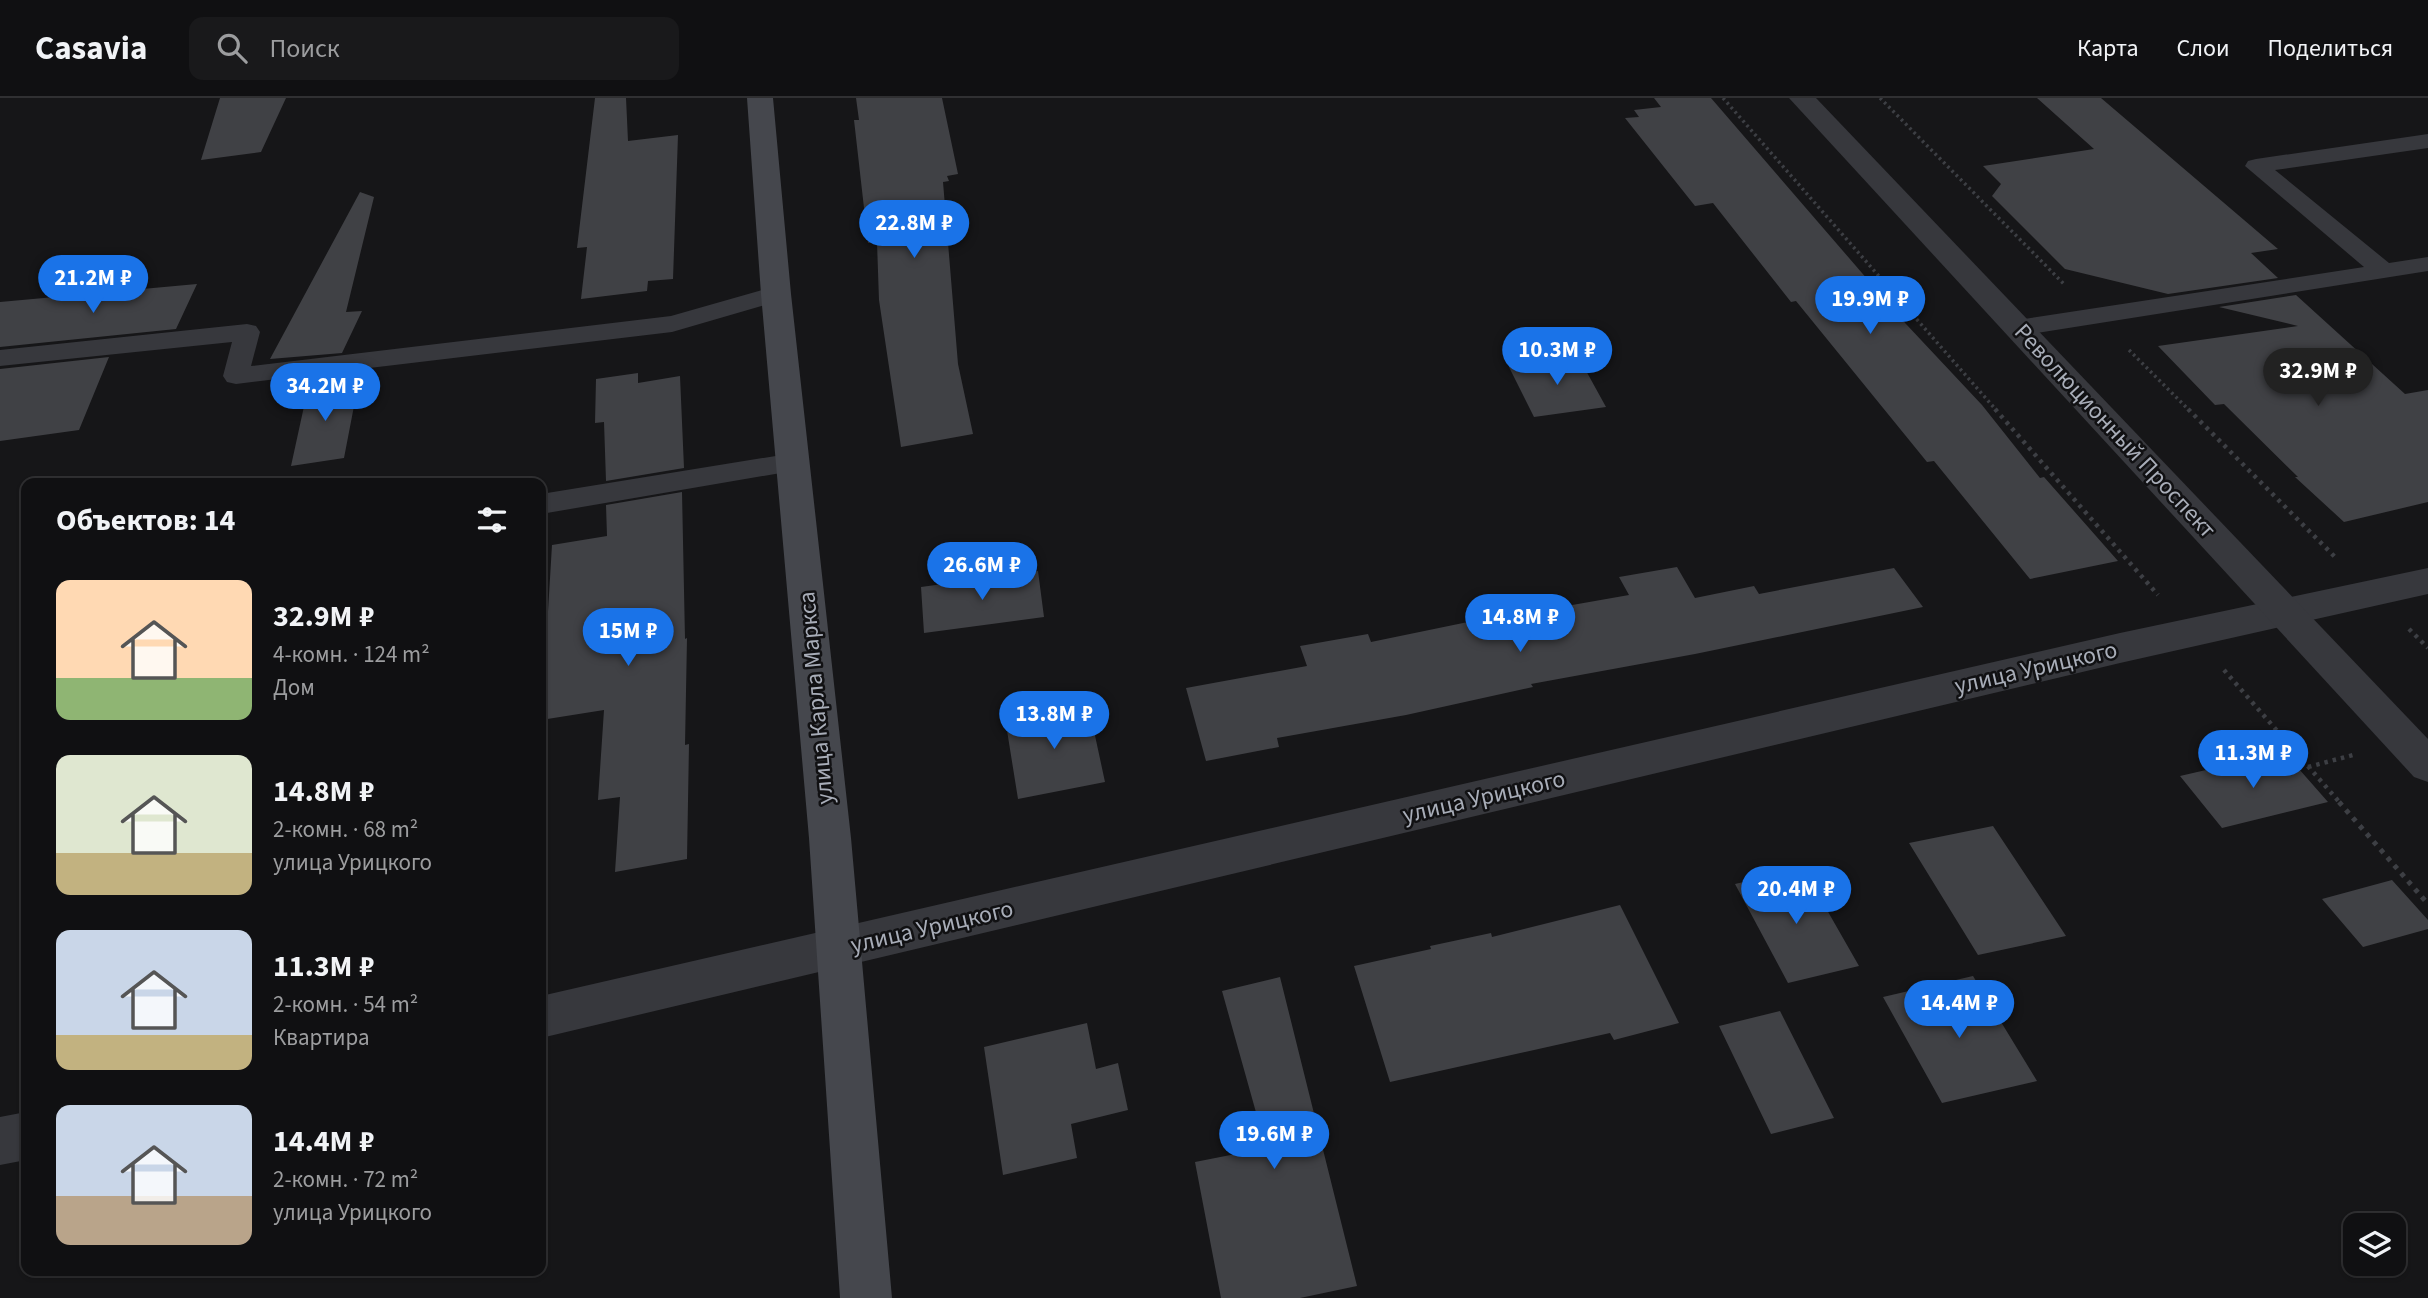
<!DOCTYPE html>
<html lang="ru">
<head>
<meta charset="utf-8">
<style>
	:root { --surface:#101012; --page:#19191b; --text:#f1f3f6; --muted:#9c9d9f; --line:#303032; --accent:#1a73e8 }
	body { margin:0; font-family:"Source Sans 3",sans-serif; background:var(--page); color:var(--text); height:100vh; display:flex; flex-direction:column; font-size:26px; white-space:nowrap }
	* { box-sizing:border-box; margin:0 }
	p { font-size:23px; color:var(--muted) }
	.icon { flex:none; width:38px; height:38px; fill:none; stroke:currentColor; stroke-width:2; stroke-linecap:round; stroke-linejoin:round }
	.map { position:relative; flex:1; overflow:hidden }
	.details { position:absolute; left:21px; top:380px; width:525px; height:798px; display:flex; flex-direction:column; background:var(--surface); border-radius:14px; box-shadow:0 2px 5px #0004,0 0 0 2px var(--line) }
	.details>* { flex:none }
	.fabs { position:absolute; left:2343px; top:1115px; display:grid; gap:14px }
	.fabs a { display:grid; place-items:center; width:63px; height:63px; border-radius:14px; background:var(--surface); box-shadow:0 2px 5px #0004,0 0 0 2px var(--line); font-size:35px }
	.price { position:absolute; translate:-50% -60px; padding:0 16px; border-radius:24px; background:var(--accent); color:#fff; font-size:23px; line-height:46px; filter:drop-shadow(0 2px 4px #0008) }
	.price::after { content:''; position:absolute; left:50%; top:42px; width:21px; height:16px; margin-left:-10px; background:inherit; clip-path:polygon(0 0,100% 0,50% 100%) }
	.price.on { background:#222; color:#fff }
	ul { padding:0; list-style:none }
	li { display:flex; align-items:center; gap:21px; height:175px; padding:0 35px }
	li span { display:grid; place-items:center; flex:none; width:196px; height:140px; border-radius:14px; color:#555 }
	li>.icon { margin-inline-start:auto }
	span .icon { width:84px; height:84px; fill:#fffc; stroke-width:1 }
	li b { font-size:30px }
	h2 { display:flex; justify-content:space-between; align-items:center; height:84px; padding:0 35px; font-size:30px }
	header { display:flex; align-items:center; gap:42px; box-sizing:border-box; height:98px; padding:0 35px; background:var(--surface); border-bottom:2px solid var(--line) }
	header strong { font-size:33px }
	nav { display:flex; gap:38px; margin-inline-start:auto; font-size:24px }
	.search { width:490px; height:63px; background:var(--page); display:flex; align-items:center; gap:18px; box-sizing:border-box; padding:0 24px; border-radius:14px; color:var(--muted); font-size:26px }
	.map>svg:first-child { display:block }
	.building { fill:#404145 }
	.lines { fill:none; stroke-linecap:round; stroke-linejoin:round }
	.path-far2 { stroke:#3d3f44; stroke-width:3.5; stroke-dasharray:2.5 3.5; stroke-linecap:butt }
	.path-far1 { stroke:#3d3f44; stroke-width:4.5; stroke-dasharray:3.5 5; stroke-linecap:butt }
	.path { stroke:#3d3f44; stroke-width:5; stroke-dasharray:4.5 6; stroke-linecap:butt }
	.service { fill:#37383d; fill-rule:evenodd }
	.minor { fill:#37383d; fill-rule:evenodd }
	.tertiary { fill:#37383d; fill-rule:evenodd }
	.secondary { fill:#45474d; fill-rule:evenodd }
	.labels { text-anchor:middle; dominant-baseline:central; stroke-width:5; stroke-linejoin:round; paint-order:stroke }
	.street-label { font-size:24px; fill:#a8adb8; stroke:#111113 }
</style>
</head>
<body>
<header>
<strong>Casavia</strong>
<div class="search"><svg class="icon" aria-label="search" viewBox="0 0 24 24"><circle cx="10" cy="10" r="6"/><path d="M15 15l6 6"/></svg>Поиск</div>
<nav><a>Карта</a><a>Слои</a><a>Поделиться</a></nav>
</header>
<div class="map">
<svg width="2428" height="1200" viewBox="0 0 2428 1200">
	<rect width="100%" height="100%" fill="#161618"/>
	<!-- building -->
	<path class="building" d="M 220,0 L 286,0 L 261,54 L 201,62 Z
		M 595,0 L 626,0 L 628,43 L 678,37 L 673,181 L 648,183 L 647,193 L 581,201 L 587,149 L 577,150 Z
		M 856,0 L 942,0 L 958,76 L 947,78 L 949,83 L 943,84 L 958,266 L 973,336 L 901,349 L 879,202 L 877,144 L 868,145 L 854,22 L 859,22 Z
		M 1654,0 L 1711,0 L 1906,226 L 1982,307 L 2040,380 L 2044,379 L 2118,463 L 2030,481 L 1934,363 L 1927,364 L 1796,203 L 1791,204 L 1713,105 L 1695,108 L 1625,20 L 1639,19 L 1634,12 L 1661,9 Z
		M 2037,0 L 2101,0 L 2278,151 L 2251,155 L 2278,180 L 2168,196 L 2065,171 L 1992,98 L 2001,86 L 1983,68 L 2094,51 Z
		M 360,94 L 374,99 L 346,214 L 362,213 L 342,255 L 270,261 Z
		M 197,186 L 176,231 L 0,249 L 0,204 Z
		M 2296,197 L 2405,296 L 2428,292 L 2428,404 L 2344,424 L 2295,379 L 2298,379 L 2224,306 L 2215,307 L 2158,248 L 2298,228 L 2219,209 Z
		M 109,259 L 79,332 L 0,343 L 0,271 Z
		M 1579,260 L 1606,309 L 1534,319 L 1509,269 Z
		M 638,275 L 638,285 L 680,278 L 684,370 L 606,383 L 604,324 L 595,325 L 596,281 Z
		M 359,282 L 344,360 L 291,368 L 308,290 Z
		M 682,394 L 685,541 L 687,540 L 685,647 L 689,646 L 687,761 L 615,774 L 620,699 L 598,702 L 604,612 L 541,622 L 541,563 L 545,563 L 552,447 L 607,438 L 606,407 Z
		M 1677,469 L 1695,500 L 1754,488 L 1759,496 L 1894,470 L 1923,509 L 1695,556 L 1531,586 L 1533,589 L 1406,617 L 1277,640 L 1279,649 L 1206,663 L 1186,590 L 1307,568 L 1300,548 L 1368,536 L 1371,544 L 1497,518 L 1498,520 L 1629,497 L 1619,479 Z
		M 1038,473 L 1044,519 L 924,535 L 921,489 Z
		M 1088,605 L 1105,684 L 1018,701 L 1005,620 Z
		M 2284,654 L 2328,704 L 2222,730 L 2180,678 Z
		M 1993,728 L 2066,838 L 1978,857 L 1909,745 Z
		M 1803,770 L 1859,868 L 1788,885 L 1735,786 Z
		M 2392,782 L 2428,822 L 2428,831 L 2363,849 L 2322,801 Z
		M 1620,807 L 1679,925 L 1614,942 L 1610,935 L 1390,984 L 1354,868 L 1431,851 L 1430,848 L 1491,835 L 1492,839 Z
		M 1973,878 L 2037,983 L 1942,1005 L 1883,899 Z
		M 1280,879 L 1357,1188 L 1300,1200 L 1221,1200 L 1195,1064 L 1266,1050 L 1222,893 Z
		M 1780,913 L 1834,1020 L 1771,1036 L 1719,928 Z
		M 1087,925 L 1096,971 L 1118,965 L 1128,1012 L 1071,1026 L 1077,1060 L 1003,1077 L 984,949 Z"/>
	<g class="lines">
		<!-- path-far2 -->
		<path class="path-far2" d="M 1723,0 L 1997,313
			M 1880,0 L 2064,186
			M 2129,252 L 2190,313"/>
		<!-- path-far1 -->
		<path class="path-far1" d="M 1995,311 L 2158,497
			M 2188,311 L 2335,459
			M 2409,531 L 2428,550
			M 2224,572 L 2341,706
			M 2308,669 L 2353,657"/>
		<!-- path -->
		<path class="path" d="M 2339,704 L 2428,806"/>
		<!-- service -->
		<path class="service" d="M 2428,36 L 2428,50 L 2275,72 L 2389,165 L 2428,159 L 2428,173 L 2018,238 L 2009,236 L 2005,230 L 2009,224 L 2018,222 L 2364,169 L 2245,68 L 2248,63 L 2256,61 Z
			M 776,188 L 785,191 L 788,196 L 785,201 L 672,234 L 236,286 L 227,284 L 223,278 L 232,244 L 0,268 L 0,252 L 247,226 L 256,228 L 260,234 L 251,268 L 671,218 Z
			M 794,355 L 804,357 L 808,364 L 804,371 L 541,416 L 541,396 Z"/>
		<!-- minor -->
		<path class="minor" d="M 2428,470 L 2428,496 L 2120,565 L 541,940 L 541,898 L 2120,535 Z
			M 26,1014 L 26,1062 L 0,1067 L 0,1019 Z"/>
		<!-- tertiary -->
		<path class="tertiary" d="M 1789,0 L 1816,0 L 2428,641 L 2428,684 L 2414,679 Z"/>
		<!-- secondary -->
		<path class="secondary" d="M 747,0 L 773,0 L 791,196 L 851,740 L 892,1200 L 840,1200 L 809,740 L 761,196 Z"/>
	</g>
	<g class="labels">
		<!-- street labels -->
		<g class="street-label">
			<text transform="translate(2115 333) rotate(47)">Революционный Проспект</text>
			<text transform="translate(2036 570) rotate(-13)">улица Урицкого</text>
			<text transform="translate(816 600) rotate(-95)">улица Карла Маркса</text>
			<text transform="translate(1484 699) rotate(-13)">улица Урицкого</text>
			<text transform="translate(932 829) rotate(-13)">улица Урицкого</text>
		</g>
	</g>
</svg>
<div class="fabs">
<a><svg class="icon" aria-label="layers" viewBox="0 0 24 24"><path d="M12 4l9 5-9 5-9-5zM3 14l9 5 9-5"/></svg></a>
</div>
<b class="price" style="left:914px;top:162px">22.8M ₽</b>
<b class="price" style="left:93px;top:217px">21.2M ₽</b>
<b class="price" style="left:1870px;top:238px">19.9M ₽</b>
<b class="price" style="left:1557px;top:289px">10.3M ₽</b>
<b class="price on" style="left:2318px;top:310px">32.9M ₽</b>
<b class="price" style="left:325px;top:325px">34.2M ₽</b>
<b class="price" style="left:982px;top:504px">26.6M ₽</b>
<b class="price" style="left:1520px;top:556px">14.8M ₽</b>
<b class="price" style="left:628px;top:570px">15M ₽</b>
<b class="price" style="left:1054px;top:653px">13.8M ₽</b>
<b class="price" style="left:2253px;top:692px">11.3M ₽</b>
<b class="price" style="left:1796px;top:828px">20.4M ₽</b>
<b class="price" style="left:1959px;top:942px">14.4M ₽</b>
<b class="price" style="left:1274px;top:1073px">19.6M ₽</b>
<section class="details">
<h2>Объектов: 14<svg class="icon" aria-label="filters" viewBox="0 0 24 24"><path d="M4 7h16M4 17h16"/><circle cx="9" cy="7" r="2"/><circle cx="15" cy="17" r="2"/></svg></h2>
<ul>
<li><span style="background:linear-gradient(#ffd9b3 70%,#8fb573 0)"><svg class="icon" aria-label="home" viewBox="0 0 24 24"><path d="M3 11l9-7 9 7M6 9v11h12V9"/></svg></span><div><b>32.9M ₽</b><p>4-комн. · 124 m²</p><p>Дом</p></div></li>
<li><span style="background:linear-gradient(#dfe7d0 70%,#c2b280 0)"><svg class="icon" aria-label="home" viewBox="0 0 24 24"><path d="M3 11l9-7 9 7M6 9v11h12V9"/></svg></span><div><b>14.8M ₽</b><p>2-комн. · 68 m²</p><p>улица Урицкого</p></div></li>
<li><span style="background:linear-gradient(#c9d6e8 75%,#c2b280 0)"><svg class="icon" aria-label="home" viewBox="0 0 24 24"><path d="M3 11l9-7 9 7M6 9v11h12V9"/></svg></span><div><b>11.3M ₽</b><p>2-комн. · 54 m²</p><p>Квартира</p></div></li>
<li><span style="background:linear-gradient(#c9d6e8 65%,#b9a48a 0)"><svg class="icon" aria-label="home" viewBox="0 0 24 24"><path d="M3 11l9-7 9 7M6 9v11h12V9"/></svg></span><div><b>14.4M ₽</b><p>2-комн. · 72 m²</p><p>улица Урицкого</p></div></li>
</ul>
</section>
</div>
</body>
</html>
